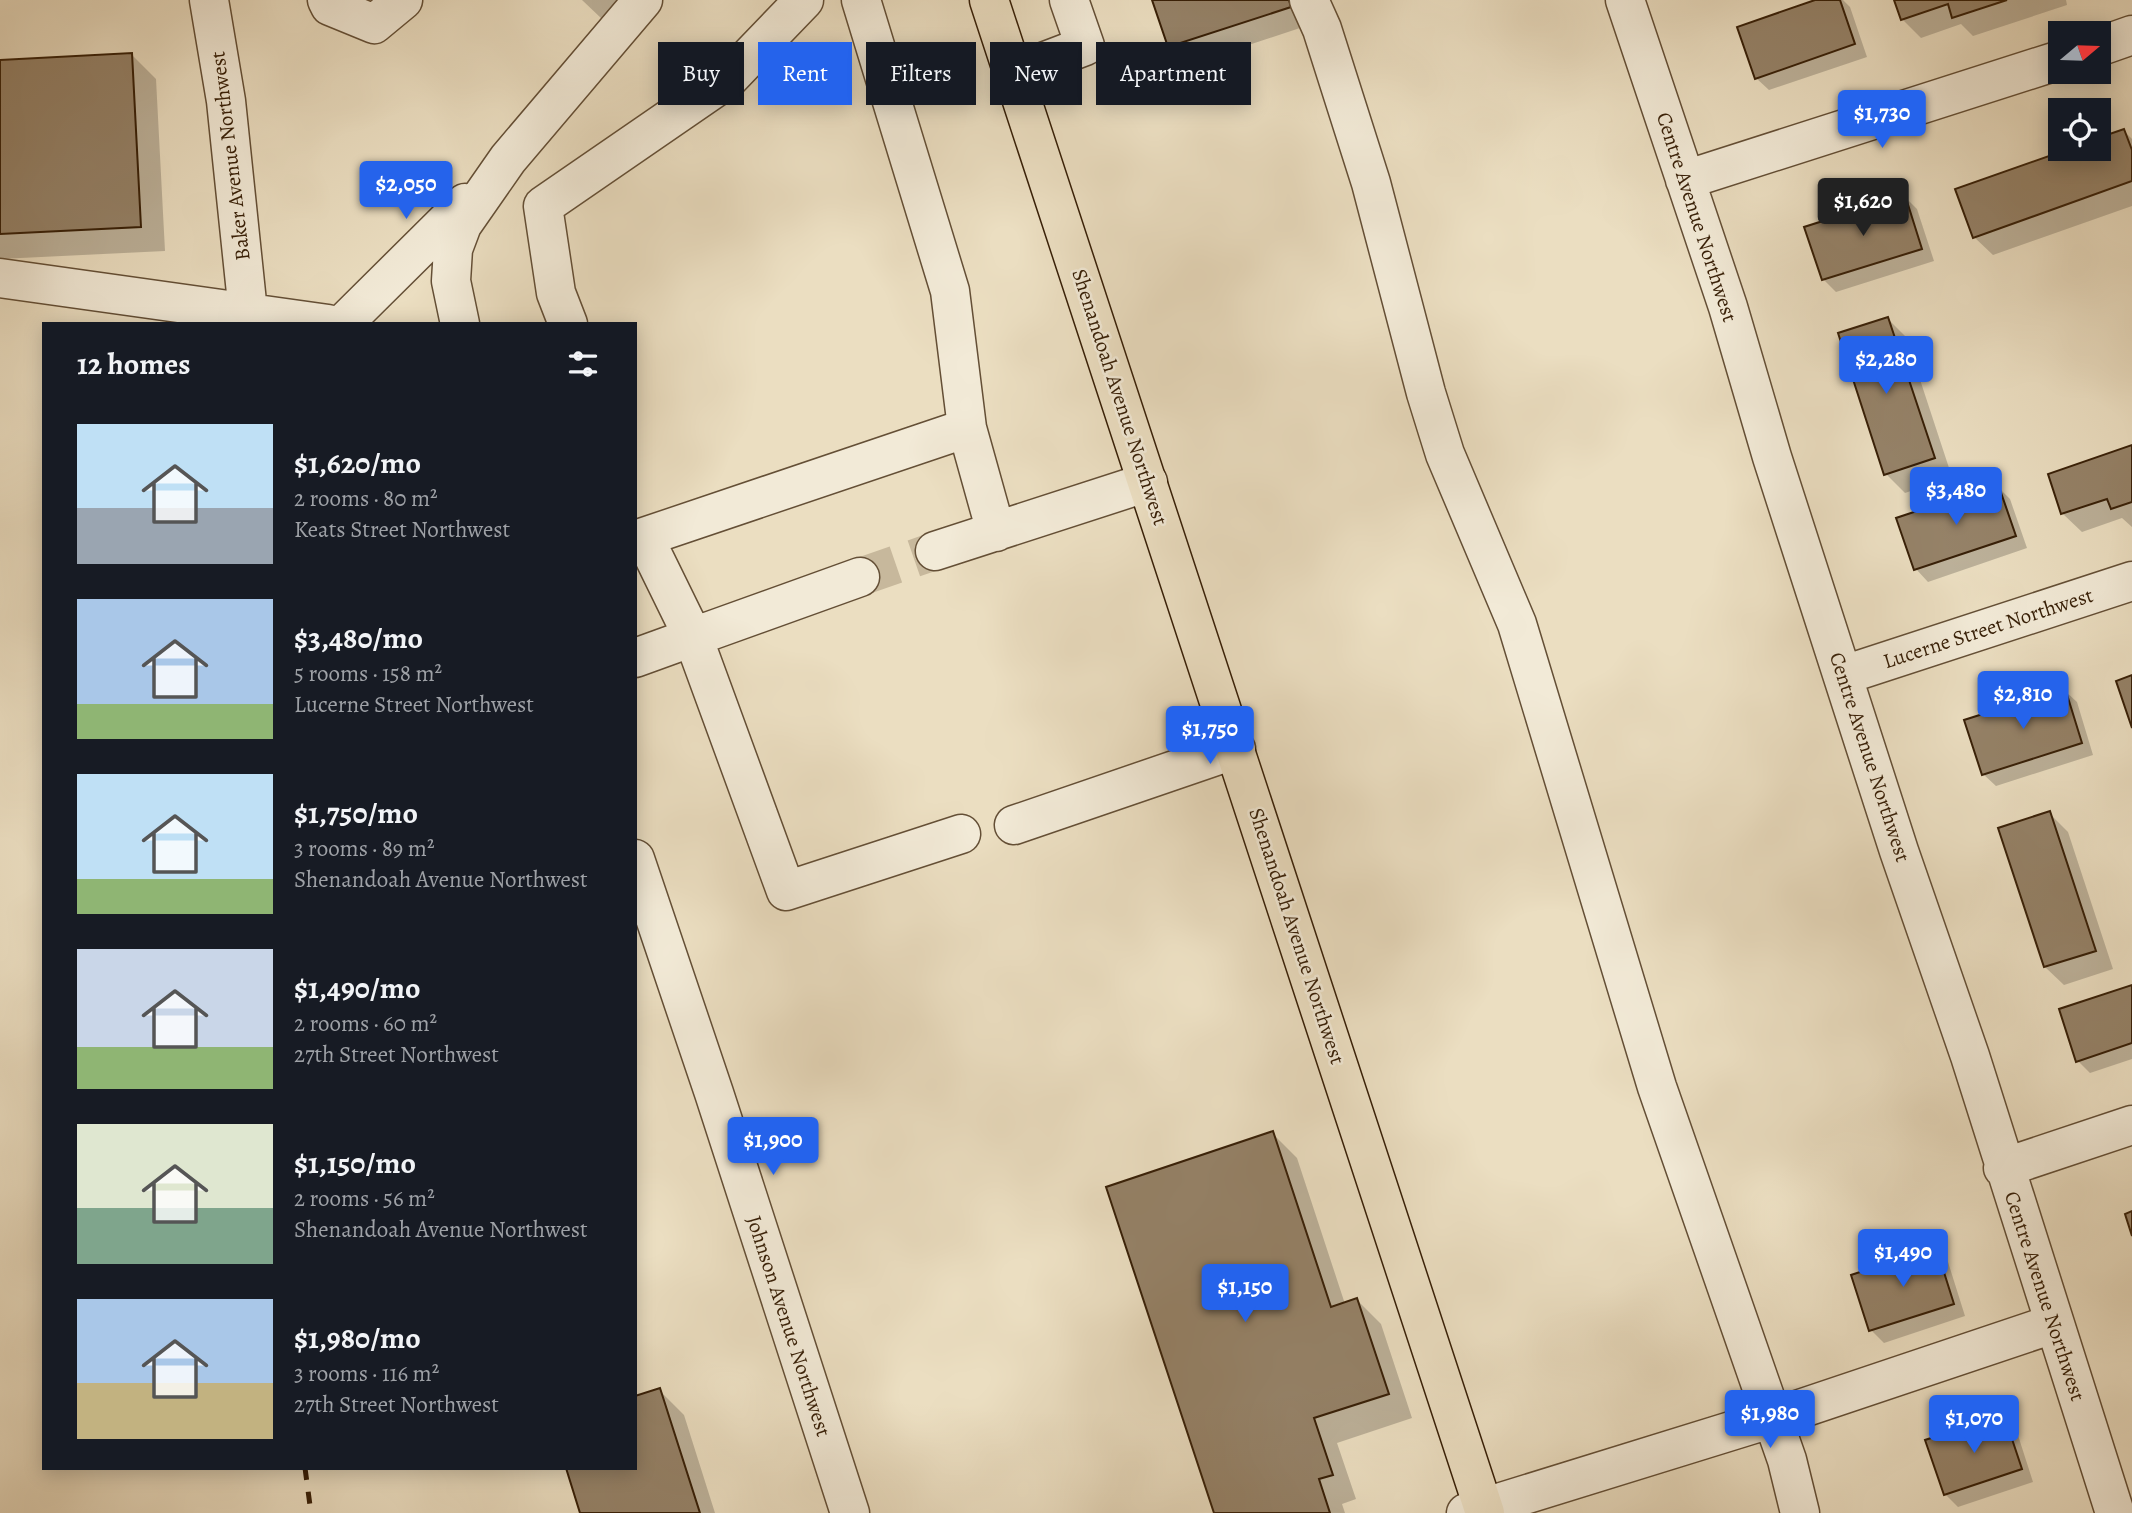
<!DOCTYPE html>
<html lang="en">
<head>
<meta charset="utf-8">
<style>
	:root { --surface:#171b24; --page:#20242c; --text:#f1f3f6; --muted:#9ea1a6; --accent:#2563eb }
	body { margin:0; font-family:Alegreya,serif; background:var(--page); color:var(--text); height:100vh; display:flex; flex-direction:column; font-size:26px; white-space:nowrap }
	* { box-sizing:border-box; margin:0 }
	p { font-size:23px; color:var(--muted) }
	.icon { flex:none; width:38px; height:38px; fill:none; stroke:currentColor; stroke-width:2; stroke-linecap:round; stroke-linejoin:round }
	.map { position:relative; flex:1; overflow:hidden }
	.details { position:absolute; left:42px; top:322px; width:595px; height:1148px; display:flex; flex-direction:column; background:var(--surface); border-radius:0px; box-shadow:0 4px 18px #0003 }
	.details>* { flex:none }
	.banner { position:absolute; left:658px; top:42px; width:665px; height:63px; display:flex; gap:14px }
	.needle { width:46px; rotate:71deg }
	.fabs { position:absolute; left:2048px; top:21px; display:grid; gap:14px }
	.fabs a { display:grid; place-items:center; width:63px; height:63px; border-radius:0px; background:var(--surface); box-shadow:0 4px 18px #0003; font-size:35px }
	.price { position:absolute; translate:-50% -60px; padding:0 16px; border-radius:7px; background:var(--accent); color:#fff; font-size:23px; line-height:46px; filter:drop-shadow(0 2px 4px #0008) }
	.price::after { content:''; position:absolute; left:50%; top:42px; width:21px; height:16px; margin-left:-10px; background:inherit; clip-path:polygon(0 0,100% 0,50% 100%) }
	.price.selected { background:#222; color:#fff }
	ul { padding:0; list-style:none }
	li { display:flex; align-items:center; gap:21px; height:175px; padding:0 35px }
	li span { display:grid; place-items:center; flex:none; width:196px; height:140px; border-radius:0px; color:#555 }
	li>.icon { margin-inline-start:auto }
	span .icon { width:84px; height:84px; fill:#fffc; stroke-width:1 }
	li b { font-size:30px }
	h2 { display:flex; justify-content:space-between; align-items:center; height:84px; padding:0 35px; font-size:30px }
	.pill { padding:0 24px; border-radius:0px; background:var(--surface); box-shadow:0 4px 18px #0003; font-size:24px; line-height:63px }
	.pill.selected { background:var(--accent); color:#fff }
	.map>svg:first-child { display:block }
	.shadow { fill:#0003 }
	.building { fill:#958268; stroke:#371f07; stroke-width:2 }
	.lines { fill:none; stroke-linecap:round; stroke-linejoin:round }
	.minor-tunnel { stroke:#c7b89c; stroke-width:38; stroke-dasharray:38 19; stroke-linecap:butt }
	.minor-casing { stroke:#644f36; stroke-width:41 }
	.major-casing { stroke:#371f07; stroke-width:41 }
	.minor { stroke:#f2ead7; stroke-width:38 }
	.major { stroke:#ebdec1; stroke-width:38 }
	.rail { stroke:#371f07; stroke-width:5; stroke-dasharray:12 12; stroke-linecap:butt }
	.labels { text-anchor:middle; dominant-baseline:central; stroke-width:5; stroke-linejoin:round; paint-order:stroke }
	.street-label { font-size:21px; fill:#371f07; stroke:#f2ead7 }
</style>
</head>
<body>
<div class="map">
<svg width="2132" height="1513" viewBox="0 0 2132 1513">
	<rect width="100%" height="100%" fill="#ebdec1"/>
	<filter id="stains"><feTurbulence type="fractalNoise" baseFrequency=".00286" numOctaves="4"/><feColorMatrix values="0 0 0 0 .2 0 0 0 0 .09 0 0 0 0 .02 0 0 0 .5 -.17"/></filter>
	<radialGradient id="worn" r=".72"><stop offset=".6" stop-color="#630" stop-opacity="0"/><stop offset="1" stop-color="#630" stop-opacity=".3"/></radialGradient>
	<!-- shadow -->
	<path class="shadow" d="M 582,0 L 620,0 L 602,19 Z
		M 1154,0 L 1300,0 L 1309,25 L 1188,65 L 1169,46 Z
		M 1821,0 L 1843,0 L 1850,7 L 1867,57 L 1769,90 L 1756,78 Z
		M 1895,0 L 2066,0 L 2067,5 L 1973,36 L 1961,24 L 1921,38 L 1902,19 Z
		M 132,55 L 156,79 L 165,251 L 0,259 L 0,61 Z
		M 2124,131 L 2132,139 L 2132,206 L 1993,255 L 1974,237 L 1957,190 L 2074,149 L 2098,149 Z
		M 1905,197 L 1917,209 L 1934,261 L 1836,292 L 1823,279 Z
		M 1888,319 L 1906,337 L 1952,477 L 1905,493 L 1886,474 Z
		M 2132,447 L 2132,527 L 2122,518 L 2082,532 L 2063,514 L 2050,475 Z
		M 1997,486 L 2010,499 L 2027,548 L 1928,582 L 1916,569 Z
		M 2064,690 L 2077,702 L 2093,755 L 1996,786 L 1983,774 Z
		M 2049,813 L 2068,832 L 2113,969 L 2064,985 L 2045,967 Z
		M 2132,987 L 2132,1059 L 2090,1073 L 2078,1061 Z
		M 1272,1133 L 1297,1158 L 1345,1304 L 1357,1300 L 1381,1324 L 1412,1418 L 1337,1443 L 1356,1499 L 1342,1504 L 1345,1513 L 1216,1513 Z
		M 1936,1249 L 1948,1262 L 1965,1316 L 1884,1343 L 1871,1330 Z
		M 659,1390 L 684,1415 L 715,1513 L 582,1513 L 635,1468 Z
		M 2003,1417 L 2016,1429 L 2033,1482 L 1958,1507 L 1945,1494 Z"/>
	<!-- building -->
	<path class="building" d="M 1152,0 L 1289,0 L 1291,7 L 1168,47 Z
		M 1815,0 L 1840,0 L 1855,44 L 1755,79 L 1737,27 Z
		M 1894,0 L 2007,0 L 1952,18 L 1948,4 L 1901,20 Z
		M 132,53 L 141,227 L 0,234 L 0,60 Z
		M 2124,129 L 2132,150 L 2132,181 L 1973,238 L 1955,189 L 2069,149 L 2098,149 L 2098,138 Z
		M 1905,195 L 1922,249 L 1822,280 L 1804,227 Z
		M 1888,317 L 1935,458 L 1884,475 L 1838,333 Z
		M 2132,445 L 2132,502 L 2111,509 L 2107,499 L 2061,514 L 2048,474 Z
		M 1998,484 L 2016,536 L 1914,570 L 1896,518 Z
		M 2132,675 L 2132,728 L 2116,681 Z
		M 2065,688 L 2082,743 L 1982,775 L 1964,720 Z
		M 2050,811 L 2096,951 L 2044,967 L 1998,828 Z
		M 2132,985 L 2132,1043 L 2076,1062 L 2059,1009 Z
		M 1273,1131 L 1331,1307 L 1357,1298 L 1389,1394 L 1314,1418 L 1333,1475 L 1319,1479 L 1330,1513 L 1214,1513 L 1106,1187 Z
		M 2132,1211 L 2132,1236 L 2125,1214 Z
		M 1936,1247 L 1954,1304 L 1869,1331 L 1851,1275 Z
		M 660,1388 L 700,1513 L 580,1513 L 566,1468 L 635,1468 L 635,1396 Z
		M 2004,1415 L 2022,1469 L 1944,1495 L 1925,1440 Z"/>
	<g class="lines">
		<!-- minor-tunnel -->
		<path class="minor-tunnel" d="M 860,577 L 935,551"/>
		<!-- minor casing -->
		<g class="minor-casing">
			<path id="minor" d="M 209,0 L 226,101 L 248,312
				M 327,0 L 330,6 L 374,24 L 403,0
				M 1309,0 L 1322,29 L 1371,183 L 1426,393 L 1445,454 L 1517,624 L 1657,1087 L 1787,1460 L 1800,1513
				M 1625,0 L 1728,307 L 1772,457 L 1899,851 L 1970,1056 L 2115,1513
				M 2098,47 L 2132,35
				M 1014,73 L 1085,46 L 1069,0
				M 1685,180 L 2060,60
				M 0,278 L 328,324
				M 343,324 L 465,203
				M 460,324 L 451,281 L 453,249 L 462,225 L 508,159 L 643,0
				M 568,324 L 556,293 L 543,206 L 729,78 L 804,0
				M 967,428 L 996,532
				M 935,551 L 1148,482
				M 860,577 L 693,637 L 644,537 L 967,428 L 950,291 L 861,0
				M 635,658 L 693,637 L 786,891 L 961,834
				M 1844,675 L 2132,581
				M 1014,825 L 1236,749
				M 635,859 L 714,1093 L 850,1513
				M 2003,1168 L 2132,1125
				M 1466,1513 L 1773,1418 L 2053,1324"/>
		</g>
		<!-- major casing -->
		<g class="major-casing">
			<path id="major" d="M 989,0 L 1485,1513"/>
		</g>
		<!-- minor -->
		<use href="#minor" class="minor"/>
		<!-- major -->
		<use href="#major" class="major"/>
		<!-- rail -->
		<path class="rail" d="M 305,1468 L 311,1513"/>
	</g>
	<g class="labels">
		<!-- street labels -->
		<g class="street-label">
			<text transform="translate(230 156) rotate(-97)">Baker Avenue Northwest</text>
			<text transform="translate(1697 217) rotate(72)">Centre Avenue Northwest</text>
			<text transform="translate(1120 397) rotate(72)">Shenandoah Avenue Northwest</text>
			<text transform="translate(1988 628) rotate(-18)">Lucerne Street Northwest</text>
			<text transform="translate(1870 757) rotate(72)">Centre Avenue Northwest</text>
			<text transform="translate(1297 936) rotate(72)">Shenandoah Avenue Northwest</text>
			<text transform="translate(2045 1296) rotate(72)">Centre Avenue Northwest</text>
			<text transform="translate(789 1326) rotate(72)">Johnson Avenue Northwest</text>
		</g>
	</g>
	<rect width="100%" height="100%" filter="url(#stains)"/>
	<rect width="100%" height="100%" fill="url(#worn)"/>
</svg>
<div class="fabs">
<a><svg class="needle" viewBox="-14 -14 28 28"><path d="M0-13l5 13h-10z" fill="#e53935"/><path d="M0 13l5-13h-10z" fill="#9ea1a6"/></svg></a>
<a><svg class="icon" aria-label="locate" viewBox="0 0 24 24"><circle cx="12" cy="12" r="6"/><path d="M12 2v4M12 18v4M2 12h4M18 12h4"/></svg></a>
</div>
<b class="price" style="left:1882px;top:150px">$1,730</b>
<b class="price" style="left:406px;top:221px">$2,050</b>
<b class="price selected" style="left:1863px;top:238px">$1,620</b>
<b class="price" style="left:1886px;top:396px">$2,280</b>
<b class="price" style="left:1956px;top:527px">$3,480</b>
<b class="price" style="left:2023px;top:731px">$2,810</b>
<b class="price" style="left:1210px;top:766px">$1,750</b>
<b class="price" style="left:773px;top:1177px">$1,900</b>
<b class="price" style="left:1903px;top:1289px">$1,490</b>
<b class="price" style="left:1245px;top:1324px">$1,150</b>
<b class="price" style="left:1770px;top:1450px">$1,980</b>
<b class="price" style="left:1974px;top:1455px">$1,070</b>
<div class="banner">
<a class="pill">Buy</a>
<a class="pill selected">Rent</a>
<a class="pill">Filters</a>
<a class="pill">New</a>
<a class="pill">Apartment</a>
</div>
<section class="details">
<h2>12 homes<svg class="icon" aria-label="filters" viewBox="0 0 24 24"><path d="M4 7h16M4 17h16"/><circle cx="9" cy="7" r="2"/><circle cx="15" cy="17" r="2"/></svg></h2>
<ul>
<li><span style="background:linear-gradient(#bfe0f5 60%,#9aa5b1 0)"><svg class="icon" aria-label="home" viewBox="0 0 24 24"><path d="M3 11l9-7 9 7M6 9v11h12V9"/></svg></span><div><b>$1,620/mo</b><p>2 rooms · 80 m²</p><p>Keats Street Northwest</p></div></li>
<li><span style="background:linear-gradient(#a9c7e8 75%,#8fb573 0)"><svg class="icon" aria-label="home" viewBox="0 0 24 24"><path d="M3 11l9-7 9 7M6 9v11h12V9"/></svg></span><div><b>$3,480/mo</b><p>5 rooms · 158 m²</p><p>Lucerne Street Northwest</p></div></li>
<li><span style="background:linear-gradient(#bfe0f5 75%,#8fb573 0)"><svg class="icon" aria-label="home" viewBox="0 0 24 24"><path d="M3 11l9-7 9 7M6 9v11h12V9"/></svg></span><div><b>$1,750/mo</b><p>3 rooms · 89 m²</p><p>Shenandoah Avenue Northwest</p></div></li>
<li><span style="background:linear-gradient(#c9d6e8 70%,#8fb573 0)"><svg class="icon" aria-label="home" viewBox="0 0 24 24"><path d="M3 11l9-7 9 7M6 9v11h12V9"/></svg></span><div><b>$1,490/mo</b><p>2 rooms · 60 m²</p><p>27th Street Northwest</p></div></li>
<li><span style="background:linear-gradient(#dfe7d0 60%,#7fa58c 0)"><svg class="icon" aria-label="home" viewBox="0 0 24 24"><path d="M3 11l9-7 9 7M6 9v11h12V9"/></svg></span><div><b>$1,150/mo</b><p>2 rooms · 56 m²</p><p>Shenandoah Avenue Northwest</p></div></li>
<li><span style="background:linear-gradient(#a9c7e8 60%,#c2b280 0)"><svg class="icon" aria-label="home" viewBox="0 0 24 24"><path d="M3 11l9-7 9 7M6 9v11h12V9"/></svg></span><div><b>$1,980/mo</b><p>3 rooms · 116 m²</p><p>27th Street Northwest</p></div></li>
</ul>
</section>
</div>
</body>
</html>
